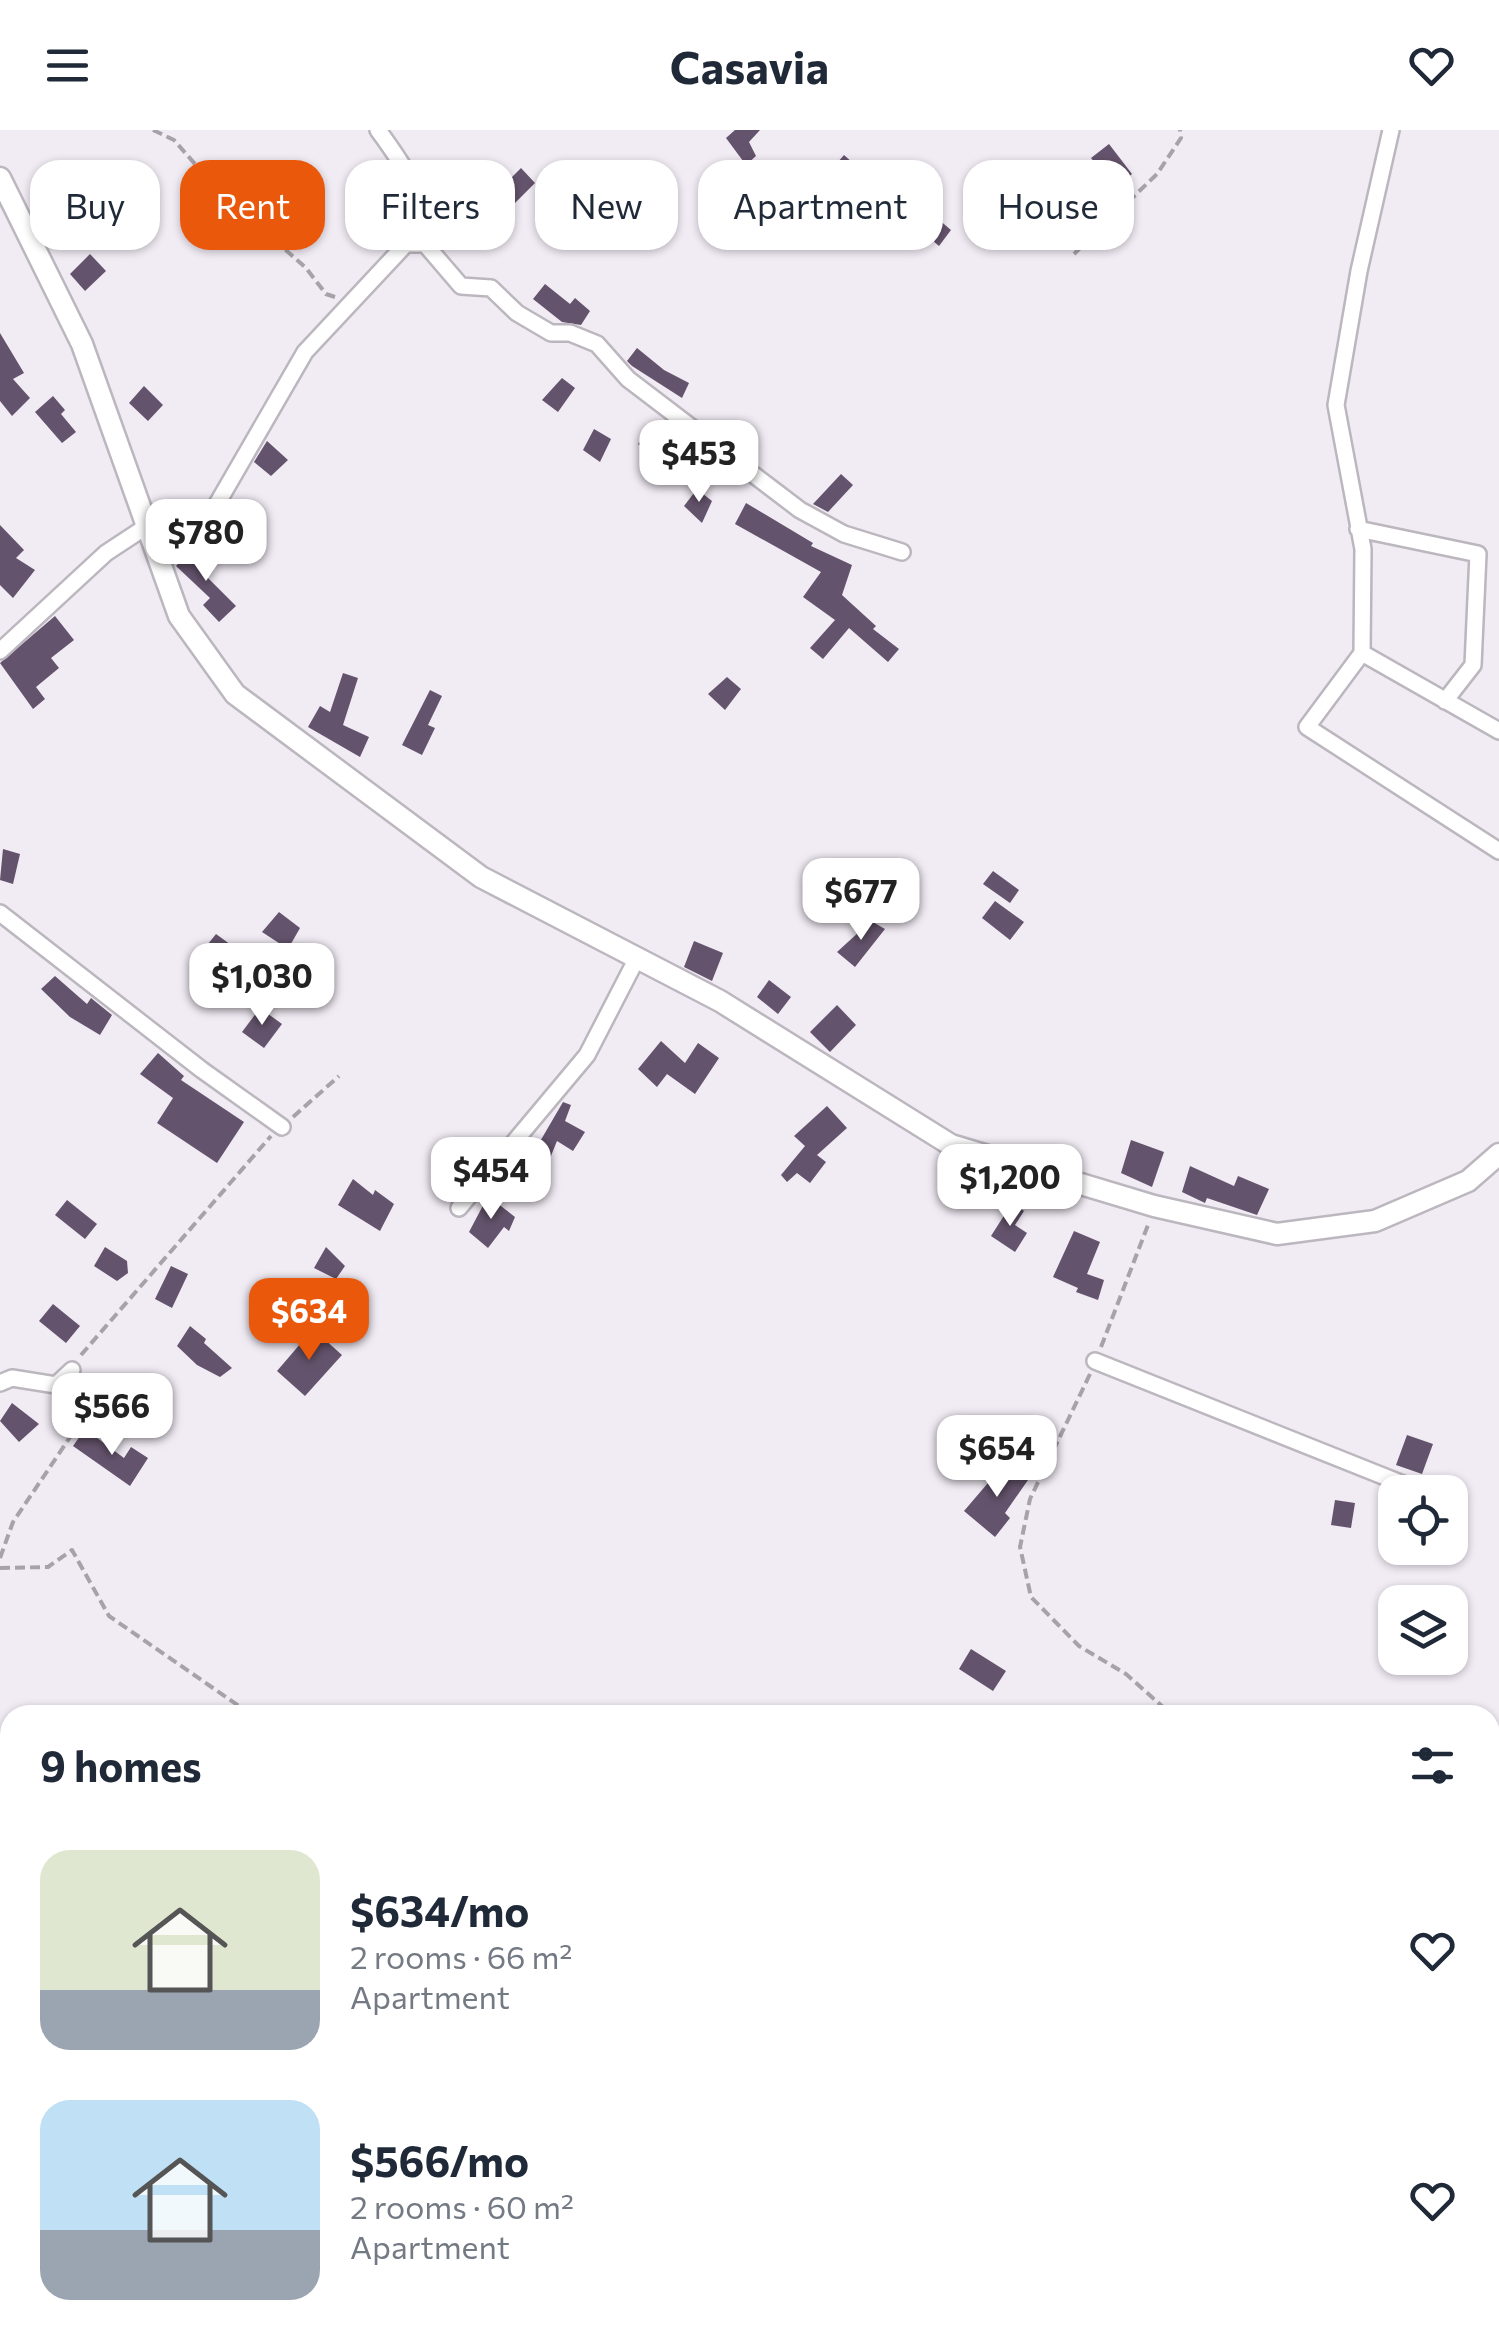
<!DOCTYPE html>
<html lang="en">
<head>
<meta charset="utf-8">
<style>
	:root { --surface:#fff; --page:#f6f6f7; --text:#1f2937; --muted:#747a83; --accent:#ea580c }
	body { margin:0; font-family:Commissioner,sans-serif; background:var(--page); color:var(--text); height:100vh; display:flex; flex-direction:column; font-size:38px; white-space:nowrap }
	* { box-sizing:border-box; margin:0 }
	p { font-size:32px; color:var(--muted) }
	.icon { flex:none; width:55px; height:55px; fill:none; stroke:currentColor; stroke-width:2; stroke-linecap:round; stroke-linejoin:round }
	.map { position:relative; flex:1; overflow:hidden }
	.sheet { position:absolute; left:0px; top:1575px; width:1500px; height:642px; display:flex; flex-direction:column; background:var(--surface); border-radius:30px 30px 0 0; box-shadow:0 2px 8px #0004 }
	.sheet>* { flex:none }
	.hud { position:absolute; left:30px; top:30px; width:1440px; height:90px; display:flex; gap:20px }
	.controls { position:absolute; left:1378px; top:1345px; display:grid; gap:20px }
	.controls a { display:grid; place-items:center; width:90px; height:90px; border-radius:20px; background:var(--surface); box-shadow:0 2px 8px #0004; font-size:50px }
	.price { position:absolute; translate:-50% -85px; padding:0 22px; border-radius:20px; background:#fff; color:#222; font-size:32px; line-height:65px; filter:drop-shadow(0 2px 5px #0008) }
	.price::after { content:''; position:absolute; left:50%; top:60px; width:30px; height:22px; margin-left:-15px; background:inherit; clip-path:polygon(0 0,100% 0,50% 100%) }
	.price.on { background:var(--accent); color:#fff }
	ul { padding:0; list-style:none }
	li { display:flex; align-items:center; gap:30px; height:250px; padding:0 40px }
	li span { display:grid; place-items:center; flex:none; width:280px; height:200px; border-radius:30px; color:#555 }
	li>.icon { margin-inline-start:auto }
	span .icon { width:120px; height:120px; fill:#fffc; stroke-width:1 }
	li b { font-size:42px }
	h2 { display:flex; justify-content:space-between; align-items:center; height:120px; padding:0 40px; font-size:42px }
	.pill { padding:0 35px; border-radius:30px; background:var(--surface); box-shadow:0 2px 8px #0004; font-size:35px; line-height:90px }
	.pill.on { background:var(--accent); color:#fff }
	header { display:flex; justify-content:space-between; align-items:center; height:130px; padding:0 40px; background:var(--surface); font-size:45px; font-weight:700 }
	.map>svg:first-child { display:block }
	.building { fill:#64536c }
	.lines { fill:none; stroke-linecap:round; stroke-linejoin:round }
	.minor-casing { stroke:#bcb6bf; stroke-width:20 }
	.tertiary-casing { stroke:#bcb6bf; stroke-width:25 }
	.path { stroke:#a7a2a9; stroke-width:4; stroke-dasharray:10 5; stroke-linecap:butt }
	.minor { stroke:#fff; stroke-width:15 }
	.tertiary { stroke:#fff; stroke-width:20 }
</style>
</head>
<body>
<header><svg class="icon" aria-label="menu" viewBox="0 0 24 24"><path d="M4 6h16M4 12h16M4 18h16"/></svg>Casavia<svg class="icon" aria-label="heart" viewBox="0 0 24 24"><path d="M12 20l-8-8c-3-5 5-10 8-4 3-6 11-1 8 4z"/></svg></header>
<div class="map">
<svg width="1499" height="2216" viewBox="0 0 1499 2216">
	<rect width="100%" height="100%" fill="#f1ebf4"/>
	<!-- building -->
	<path class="building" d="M 735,0 L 760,0 L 749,12 L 756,26 L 746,35 L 726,8 Z
		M 1109,14 L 1132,44 L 1115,58 L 1091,28 Z
		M 844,25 L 863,42 L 849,59 L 830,41 Z
		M 521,38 L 535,53 L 511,77 L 497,62 Z
		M 760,59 L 793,87 L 776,106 L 744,83 Z
		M 932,84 L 951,100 L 939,116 L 920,100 Z
		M 90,124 L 106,141 L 85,161 L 70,144 Z
		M 545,154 L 570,174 L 575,168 L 590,181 L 581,195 L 562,192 L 533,169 Z
		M 0,203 L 24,243 L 13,249 L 30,268 L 12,286 L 0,271 Z
		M 637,218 L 664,240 L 689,253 L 682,268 L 632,236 L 627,231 Z
		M 562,248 L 575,258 L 558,282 L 542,270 Z
		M 144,256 L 163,275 L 148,291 L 129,273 Z
		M 53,266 L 65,280 L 61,284 L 76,302 L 62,313 L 35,282 Z
		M 651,298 L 667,312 L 654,328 L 638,314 Z
		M 594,299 L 611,309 L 600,332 L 583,320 Z
		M 267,311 L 288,330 L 271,346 L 254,332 Z
		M 841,344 L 853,355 L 828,382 L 813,374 Z
		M 697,359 L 712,371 L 702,393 L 684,376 Z
		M 746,373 L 813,413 L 811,416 L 852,435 L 842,465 L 876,496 L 873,499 L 899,519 L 888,532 L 849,498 L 823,529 L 810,518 L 835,490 L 803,467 L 821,442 L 735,394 Z
		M 232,379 L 250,394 L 241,414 L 218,397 L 222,386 Z
		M 0,395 L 24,420 L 16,428 L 35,440 L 13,468 L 0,455 Z
		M 194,417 L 211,436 L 205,445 L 236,476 L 219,492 L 203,475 L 210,468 L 176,436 Z
		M 55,486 L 74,510 L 51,528 L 59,538 L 36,557 L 45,569 L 33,579 L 0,533 Z
		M 343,543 L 358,548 L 343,595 L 369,607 L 360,627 L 308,597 L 320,576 L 330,582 Z
		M 727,547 L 741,559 L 725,580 L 708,564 Z
		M 430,560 L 442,566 L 428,595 L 435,598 L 422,625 L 402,615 Z
		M 3,719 L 20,724 L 13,754 L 0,750 Z
		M 993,741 L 1019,760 L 1010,773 L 983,754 Z
		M 995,771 L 1024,792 L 1010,810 L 982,788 Z
		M 279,782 L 300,798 L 288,819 L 262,802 Z
		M 871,791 L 885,799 L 855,837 L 837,822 Z
		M 216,804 L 238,820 L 224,840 L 200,824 Z
		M 694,811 L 723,823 L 712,851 L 684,837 Z
		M 55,846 L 87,874 L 91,868 L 112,885 L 100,905 L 70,887 L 41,859 Z
		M 769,850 L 791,867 L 778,884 L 757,867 Z
		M 837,875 L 856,895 L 830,922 L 810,902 Z
		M 260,878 L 282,894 L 264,918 L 242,902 Z
		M 661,911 L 685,933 L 698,913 L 719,928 L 695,964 L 667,944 L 657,957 L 638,939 Z
		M 158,923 L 184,946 L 181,950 L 244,992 L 217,1033 L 157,993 L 173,968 L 140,944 Z
		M 563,972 L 571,975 L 565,991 L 585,1002 L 573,1021 L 557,1011 L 538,1058 L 512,1045 L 528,1014 L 535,1020 Z
		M 827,976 L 847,998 L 817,1025 L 826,1032 L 810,1053 L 797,1043 L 787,1052 L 781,1045 L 805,1016 L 794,1006 Z
		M 1131,1010 L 1164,1022 L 1152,1057 L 1121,1043 Z
		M 1190,1036 L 1234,1056 L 1238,1046 L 1269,1059 L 1257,1085 L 1207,1068 L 1205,1073 L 1182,1062 Z
		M 353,1049 L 373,1065 L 375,1060 L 394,1074 L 380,1101 L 338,1075 Z
		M 488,1066 L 515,1087 L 509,1101 L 504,1097 L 488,1118 L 469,1102 Z
		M 67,1070 L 97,1094 L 85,1109 L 55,1085 Z
		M 1012,1073 L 1024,1081 L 1015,1095 L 1027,1103 L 1015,1122 L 991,1106 Z
		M 1074,1101 L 1100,1112 L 1087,1144 L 1104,1150 L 1098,1170 L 1076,1162 L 1078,1158 L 1053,1147 Z
		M 105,1117 L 127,1131 L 128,1143 L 117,1151 L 94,1136 Z
		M 326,1117 L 345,1136 L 336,1149 L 314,1138 Z
		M 171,1136 L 188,1144 L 172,1178 L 155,1169 Z
		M 53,1174 L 80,1196 L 66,1213 L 39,1191 Z
		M 190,1196 L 206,1209 L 204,1213 L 232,1238 L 220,1247 L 197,1235 L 177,1216 Z
		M 313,1199 L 342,1225 L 305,1266 L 277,1241 Z
		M 105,1243 L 136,1259 L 154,1274 L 138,1293 L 120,1277 L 122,1275 L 94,1257 Z
		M 12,1273 L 39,1294 L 19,1312 L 0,1291 Z
		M 85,1299 L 124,1328 L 131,1317 L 148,1328 L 130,1356 L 73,1316 Z
		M 1407,1305 L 1433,1314 L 1422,1344 L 1396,1335 Z
		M 1005,1333 L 1028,1350 L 1005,1383 L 1010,1388 L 995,1407 L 964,1381 Z
		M 1335,1370 L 1355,1373 L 1351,1398 L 1331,1395 Z
		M 971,1519 L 1006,1541 L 993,1561 L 959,1539 Z"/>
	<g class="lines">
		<!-- minor casing -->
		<g class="minor-casing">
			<path id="minor" d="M 378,0 C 403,34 429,70 425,114
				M 1391,0 L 1359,141 L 1336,275 L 1363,419 L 1362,523 L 1307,597 L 1499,721
				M 1358,399 L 1478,424 L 1473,535 L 1445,571
				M 161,434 L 217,374 L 305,222 L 406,114 L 425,114 L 461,156 L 491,158 L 517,183 L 551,203 L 570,203 L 597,214 L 628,249 L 800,380 L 844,404 L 902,422
				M 0,521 L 106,423 L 147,396
				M 1362,523 L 1499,601
				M 0,783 L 202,940 L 282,997
				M 459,1078 L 587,925 L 637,828
				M 1095,1231 L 1423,1362
				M 0,1253 L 12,1248 L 56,1255 L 72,1240"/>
		</g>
		<!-- tertiary casing -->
		<g class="tertiary-casing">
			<path id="tertiary" d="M 0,48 L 82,214 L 179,486 L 235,564 L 481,747 L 720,871 L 951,1015 L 1154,1076 L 1277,1104 L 1375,1091 L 1468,1051 L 1499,1024"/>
		</g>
		<!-- path -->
		<path class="path" d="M 153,0 L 174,10 L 216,58 L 306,138 L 326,164 L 335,167
			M 1074,124 L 1157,44 L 1181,8 L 1180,0
			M 293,987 L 339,946
			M 1101,1217 L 1148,1095
			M 81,1225 L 271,1006
			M 1090,1244 L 1030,1369 L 1020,1417 L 1031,1467 L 1079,1516 L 1126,1544 L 1172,1585
			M 0,1428 L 13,1392 L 97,1267 L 82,1251
			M 0,1438 L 48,1437 L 72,1420 L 109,1486 L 252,1585
			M 1490,1829 L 1499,1832"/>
		<!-- minor -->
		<use href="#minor" class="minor"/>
		<!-- tertiary -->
		<use href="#tertiary" class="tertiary"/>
	</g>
</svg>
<div class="controls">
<a><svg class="icon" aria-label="locate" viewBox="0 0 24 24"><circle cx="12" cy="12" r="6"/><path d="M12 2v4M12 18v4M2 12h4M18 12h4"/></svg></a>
<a><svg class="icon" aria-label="layers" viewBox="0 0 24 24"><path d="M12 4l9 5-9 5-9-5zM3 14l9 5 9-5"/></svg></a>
</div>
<b class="price" style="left:699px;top:375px">$453</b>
<b class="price" style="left:206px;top:454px">$780</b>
<b class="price" style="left:861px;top:813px">$677</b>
<b class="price" style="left:262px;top:898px">$1,030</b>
<b class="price" style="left:491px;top:1092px">$454</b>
<b class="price" style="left:1010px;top:1099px">$1,200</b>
<b class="price on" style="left:309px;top:1233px">$634</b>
<b class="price" style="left:112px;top:1328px">$566</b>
<b class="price" style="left:997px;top:1370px">$654</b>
<div class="hud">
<a class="pill">Buy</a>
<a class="pill on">Rent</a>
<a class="pill">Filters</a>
<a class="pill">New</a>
<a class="pill">Apartment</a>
<a class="pill">House</a>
</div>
<section class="sheet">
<h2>9 homes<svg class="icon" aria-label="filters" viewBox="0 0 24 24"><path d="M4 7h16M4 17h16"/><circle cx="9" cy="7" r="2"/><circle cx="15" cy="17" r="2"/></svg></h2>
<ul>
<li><span style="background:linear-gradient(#dfe7d0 70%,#9aa5b1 0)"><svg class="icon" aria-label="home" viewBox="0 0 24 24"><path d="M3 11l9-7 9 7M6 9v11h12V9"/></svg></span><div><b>$634/mo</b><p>2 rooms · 66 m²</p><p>Apartment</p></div><svg class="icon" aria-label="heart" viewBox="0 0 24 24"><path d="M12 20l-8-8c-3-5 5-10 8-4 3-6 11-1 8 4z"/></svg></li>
<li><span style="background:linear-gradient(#bfe0f5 65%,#9aa5b1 0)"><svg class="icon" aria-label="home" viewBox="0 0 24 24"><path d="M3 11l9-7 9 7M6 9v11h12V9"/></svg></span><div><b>$566/mo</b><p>2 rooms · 60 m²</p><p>Apartment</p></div><svg class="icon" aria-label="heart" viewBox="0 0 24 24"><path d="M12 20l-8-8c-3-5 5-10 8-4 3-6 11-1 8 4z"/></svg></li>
</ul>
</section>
</div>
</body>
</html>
